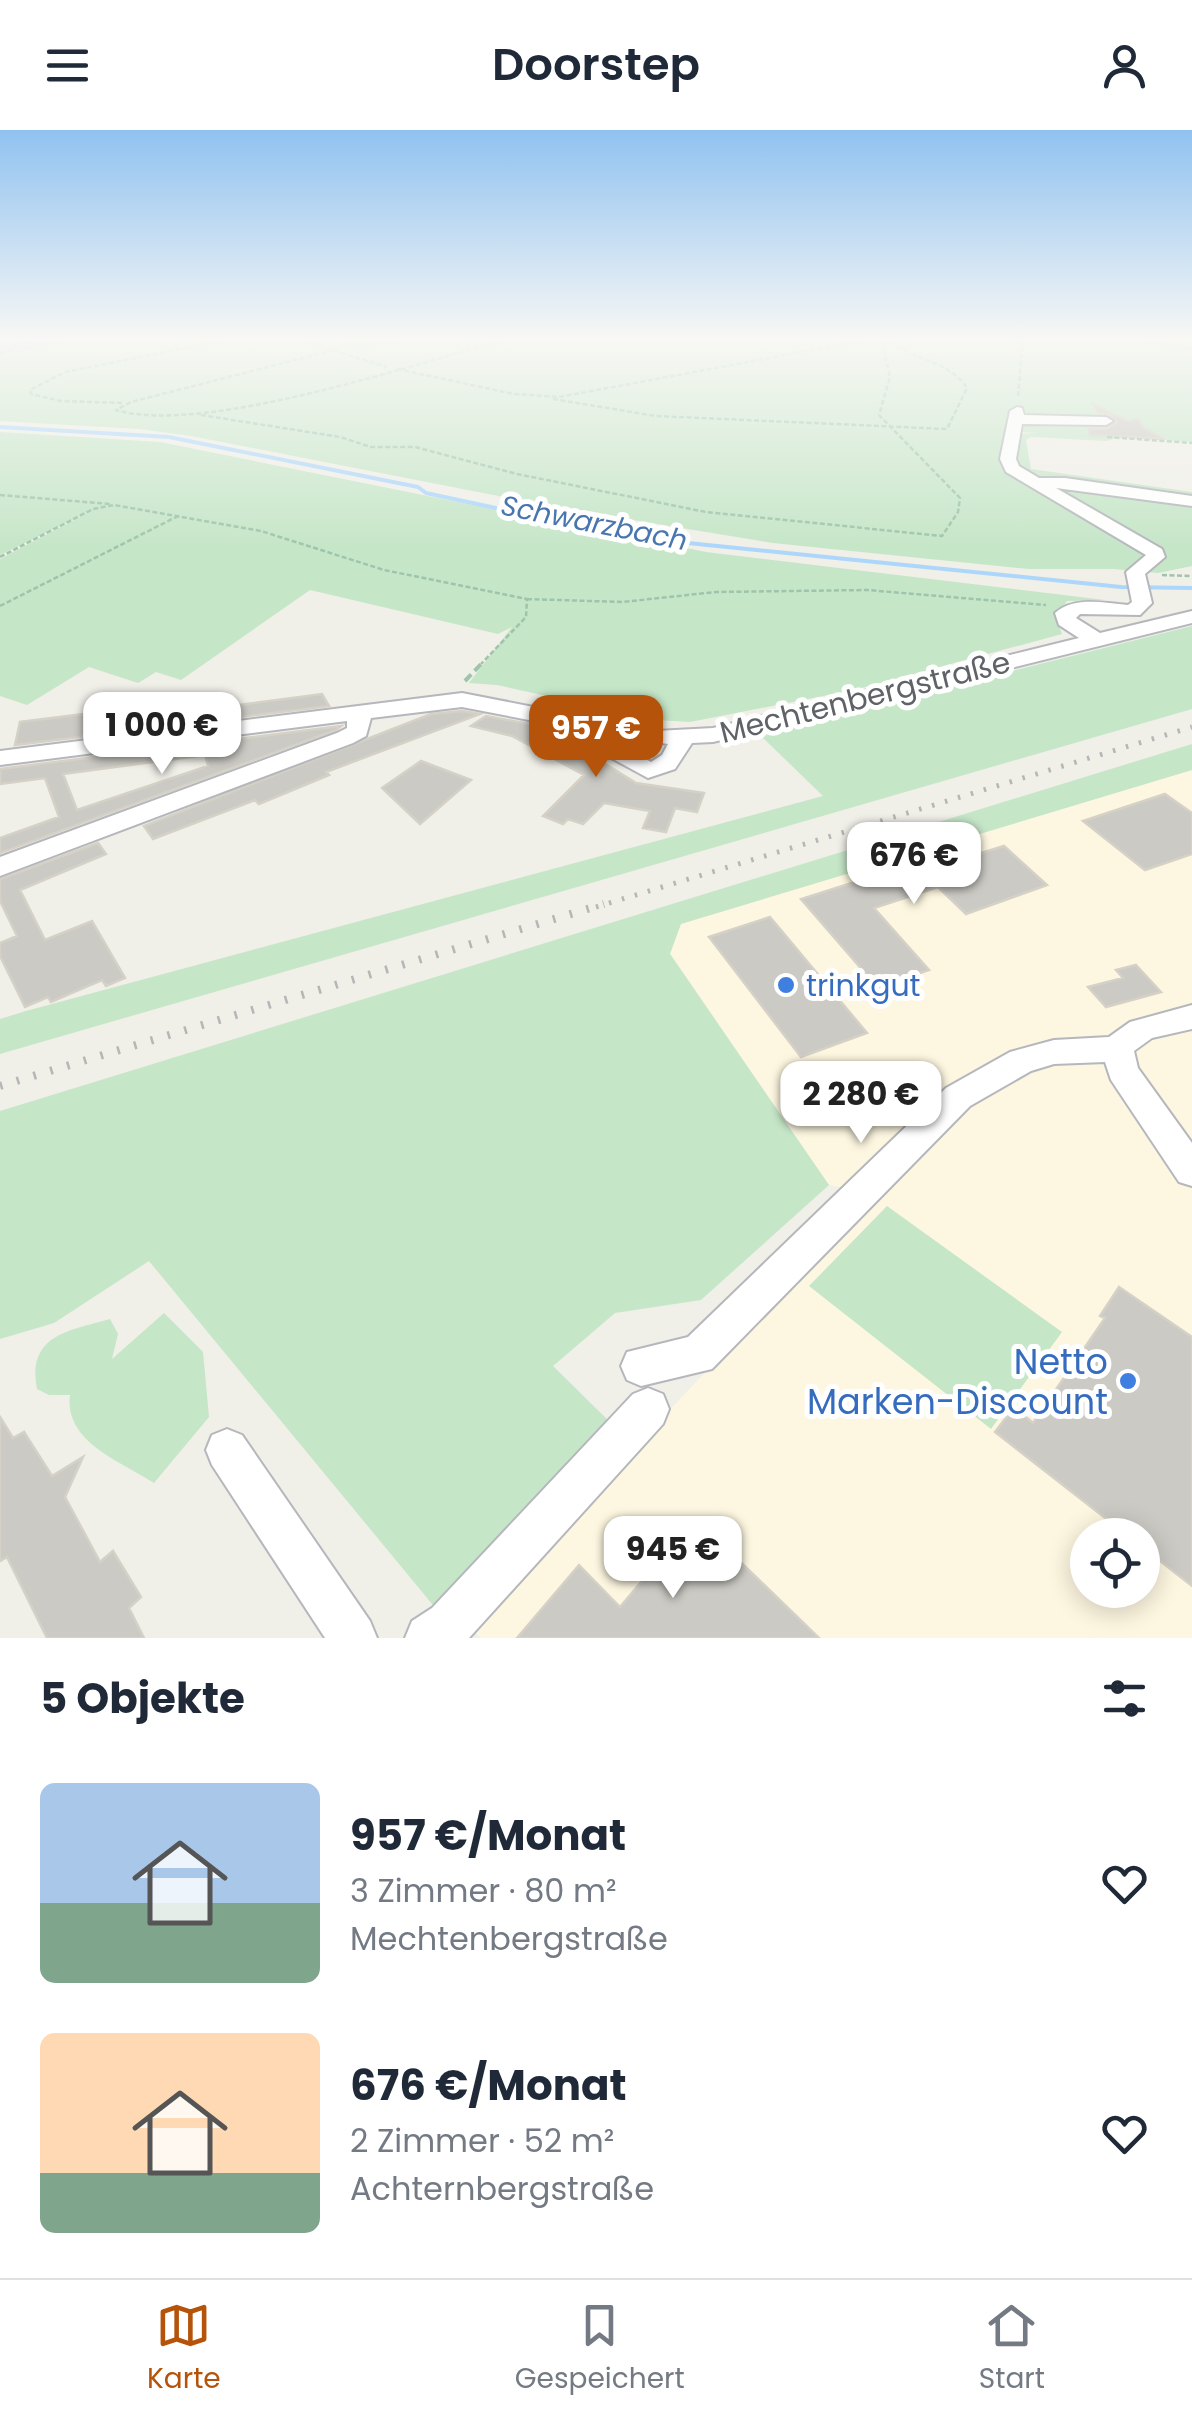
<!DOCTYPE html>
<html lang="de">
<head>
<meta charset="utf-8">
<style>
	:root { --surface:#fff; --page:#f2f2f3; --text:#1f2937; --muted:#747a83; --line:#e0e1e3; --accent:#b45309 }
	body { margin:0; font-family:Poppins,sans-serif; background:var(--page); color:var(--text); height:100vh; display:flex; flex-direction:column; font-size:38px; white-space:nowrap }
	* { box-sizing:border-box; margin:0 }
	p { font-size:32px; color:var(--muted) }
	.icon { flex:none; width:55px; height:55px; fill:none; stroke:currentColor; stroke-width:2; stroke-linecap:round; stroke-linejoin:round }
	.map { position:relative; height:1508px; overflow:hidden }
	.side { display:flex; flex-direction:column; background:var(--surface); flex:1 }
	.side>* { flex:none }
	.tools { position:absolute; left:1070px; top:1388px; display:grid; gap:20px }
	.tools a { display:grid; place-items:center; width:90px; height:90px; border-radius:50%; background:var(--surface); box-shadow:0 5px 25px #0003; font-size:50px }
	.price { position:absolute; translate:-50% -85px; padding:0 22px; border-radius:20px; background:#fff; color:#222; font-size:32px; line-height:65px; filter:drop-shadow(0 2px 5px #0008) }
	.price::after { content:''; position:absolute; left:50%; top:60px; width:30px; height:22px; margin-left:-15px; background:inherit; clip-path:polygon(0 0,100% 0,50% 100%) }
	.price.current { background:var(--accent); color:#fff }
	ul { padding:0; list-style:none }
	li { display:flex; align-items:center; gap:30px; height:250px; padding:0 40px }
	li span { display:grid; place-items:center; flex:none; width:280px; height:200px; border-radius:15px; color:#555 }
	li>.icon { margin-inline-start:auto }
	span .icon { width:120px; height:120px; fill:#fffc; stroke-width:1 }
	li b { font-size:42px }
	h2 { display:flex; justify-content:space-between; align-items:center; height:120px; padding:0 40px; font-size:42px }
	header { display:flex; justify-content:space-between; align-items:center; height:130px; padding:0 40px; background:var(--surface); font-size:45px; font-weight:600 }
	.tabs { display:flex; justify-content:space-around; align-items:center; height:140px; border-top:2px solid var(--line); background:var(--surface); font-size:28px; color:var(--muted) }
	.tabs a { display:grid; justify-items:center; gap:5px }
	.tabs .current { color:var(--accent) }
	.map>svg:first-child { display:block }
	.commercial { fill:#fdf7e1; fill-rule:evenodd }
	.green { fill:#c6e6c8 }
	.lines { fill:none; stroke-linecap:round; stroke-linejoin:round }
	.stream { stroke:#add6fb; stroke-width:4 }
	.building { fill:#cccac4; stroke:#d5d1c6; stroke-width:2.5; fill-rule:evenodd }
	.minor-casing { stroke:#b5b7bc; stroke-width:4 }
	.path-far1 { stroke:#9ec5ab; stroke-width:2.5; stroke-dasharray:5 2.5; stroke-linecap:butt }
	.path { stroke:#9ec5ab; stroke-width:4; stroke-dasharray:9 5; stroke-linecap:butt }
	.minor { fill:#fff; fill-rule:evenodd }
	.rail-far1 { stroke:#b6b6b7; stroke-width:5; stroke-dasharray:2.5 11; stroke-linecap:butt }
	.rail { stroke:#b6b6b7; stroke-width:8; stroke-dasharray:2.5 15; stroke-linecap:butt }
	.shop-dot { fill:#3f7fe0; stroke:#fff; stroke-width:4 }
	.labels { text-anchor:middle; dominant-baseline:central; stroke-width:10; stroke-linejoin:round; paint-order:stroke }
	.far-water-label { font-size:28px; font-style:italic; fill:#4976ae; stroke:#fff }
	.street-label { font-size:30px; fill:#5f6267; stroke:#fff }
	.shop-label { font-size:30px; fill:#366cbe; stroke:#fff; text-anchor:start }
	.near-shop-label { font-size:35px; fill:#366cbe; stroke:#fff; text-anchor:end }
</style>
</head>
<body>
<header><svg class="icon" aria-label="menu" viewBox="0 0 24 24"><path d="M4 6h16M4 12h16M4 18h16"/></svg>Doorstep<svg class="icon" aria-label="person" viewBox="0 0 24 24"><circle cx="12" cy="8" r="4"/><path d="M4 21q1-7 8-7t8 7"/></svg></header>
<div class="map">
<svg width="1192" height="1508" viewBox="0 0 1192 1508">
	<rect width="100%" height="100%" fill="#f0efe8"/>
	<!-- commercial -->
	<path class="commercial" d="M 1192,640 L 1192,1508 L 480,1508 L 468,1494 L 874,1063 L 829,1055 L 670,823 L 681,793 ZM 1088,1405 L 1142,1405 L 1142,1460 L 1088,1460 Z"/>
	<!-- green -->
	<path class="green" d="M 0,207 L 1192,207 L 1192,312 L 1119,307 L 1107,311 L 1031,307 L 1026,310 L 1031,339 L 1192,362 L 1192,368 L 1029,346 L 1015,332 L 1020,304 L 1038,303 L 1017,302 L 1008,329 L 1022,347 L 1192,372 L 1192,436 L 1158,443 L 1114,439 L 1029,439 L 773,413 L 560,378 L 191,306 L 139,299 L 0,291 Z
		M 0,302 L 160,312 L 706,422 L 1105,470 L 1067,471 L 1056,487 L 1062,504 L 854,560 L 690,592 L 656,590 L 497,555 L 469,553 L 512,497 L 498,504 L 310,460 L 181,550 L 156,542 L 138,553 L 89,537 L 27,575 L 0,566 L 0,429 L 91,381 L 0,425 Z
		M 1192,496 L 1192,579 L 0,924 L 0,889 L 26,881 L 823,666 L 759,604 Z
		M 1192,614 L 1192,640 L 681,794 L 670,824 L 829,1055 L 701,1170 L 615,1183 L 553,1236 L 618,1300 L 437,1480 L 149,1131 L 54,1193 L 0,1209 L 0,981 Z
		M 887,1076 L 1062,1202 L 991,1299 L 809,1156 Z
		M 164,1183 L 203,1222 L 209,1287 L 154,1353 C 120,1331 64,1312 70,1265 L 49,1265 L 37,1259 C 27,1205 68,1201 110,1189 L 118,1204 L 112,1229 Z"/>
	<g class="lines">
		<!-- stream -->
		<path class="stream" d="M 0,218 L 64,207
			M 0,297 L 169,307 L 418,357 L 426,363 L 537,387 L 549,386 L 688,413 L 1121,457 L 1192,458"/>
	</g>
	<!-- building -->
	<path class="building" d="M 1093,274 L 1128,291 L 1138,289 L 1144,298 L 1164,309 L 1090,305 L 1089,299 L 1106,299 L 1117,292 L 1108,284 L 1098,283 Z
		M 322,564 L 329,576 L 15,615 L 20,592 L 173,573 L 155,586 Z
		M 462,581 L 480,584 L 326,642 L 329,645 L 259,674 L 255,670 L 153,709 L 144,696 L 431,584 Z
		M 486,586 L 546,597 L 636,653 L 704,663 L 697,682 L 675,678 L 666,702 L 643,698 L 650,681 L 604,673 L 583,694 L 568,689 L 563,694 L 543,686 L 584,645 L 512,606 L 471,596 Z
		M 341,596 L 336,600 L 0,723 L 0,708 L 59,687 L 45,648 L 0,654 L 0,639 ZM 205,625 L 208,636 L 77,680 L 63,644 Z
		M 421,631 L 471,650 L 420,694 L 382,658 Z
		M 1165,664 L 1192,683 L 1192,724 L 1145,740 L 1083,691 Z
		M 98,713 L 106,724 L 20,760 L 45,810 L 92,791 L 125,848 L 106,856 L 102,850 L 51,872 L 48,867 L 25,877 L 0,826 L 0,813 L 17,806 L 0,771 L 0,749 Z
		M 1004,716 L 1047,755 L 966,784 L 938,757 L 874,778 L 929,840 L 878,858 L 801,769 L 899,738 L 907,746 Z
		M 770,787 L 867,903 L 801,927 L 709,807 Z
		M 1136,835 L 1161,862 L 1106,877 L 1088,857 L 1123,848 L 1116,840 Z
		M 1119,1157 L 1192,1207 L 1192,1456 L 1142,1417 L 1142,1405 L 1127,1405 L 995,1302 L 1014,1277 L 1033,1293 L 1105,1188 L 1100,1186 Z
		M 0,1287 L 13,1308 L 24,1302 L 52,1346 L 83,1327 L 65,1367 L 100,1432 L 113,1421 L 141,1467 L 129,1478 L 144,1508 L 47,1508 L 7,1427 L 0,1431 Z
		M 695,1388 L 819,1508 L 517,1508 L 579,1435 L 620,1477 Z"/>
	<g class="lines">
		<!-- minor casing -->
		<g class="minor-casing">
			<path id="minor" d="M 1017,277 L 1022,278 L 1024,285 L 1106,287 L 1113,291 L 1106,295 L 1022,294 L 1016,329 L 1019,336 L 1039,348 L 1065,348 L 1192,366 L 1192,376 L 1056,358 L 1162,419 L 1165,427 L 1145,444 L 1152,473 L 1140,485 L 1080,484 L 1076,488 L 1100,503 L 1192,481 L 1192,493 L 713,612 L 692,613 L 675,639 L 648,648 L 567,604 L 565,597 L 462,577 L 371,588 L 366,606 L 353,613 L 0,746 L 0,727 L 337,603 L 347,598 L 347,591 L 0,635 L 0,621 L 462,563 L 656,601 L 713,598 L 1079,508 L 1059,495 L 1055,483 C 1074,466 1104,473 1128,475 L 1132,472 L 1126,442 L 1146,425 L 1006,342 L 1000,329 L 1010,281 ZM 601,604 L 668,614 L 662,625 L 651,632 Z
				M 1192,875 L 1192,899 L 1152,908 L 1134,921 L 1138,938 L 1192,1013 L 1192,1056 L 1179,1052 L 1111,950 L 1105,932 L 1054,934 L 1031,941 L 970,976 L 712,1239 L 641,1256 L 627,1250 L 621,1236 L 627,1222 L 688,1207 L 946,958 L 1010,922 L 1054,910 L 1109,907 L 1130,892 Z
				M 648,1258 L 663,1264 L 669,1279 L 663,1294 L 469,1508 L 405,1508 L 412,1491 L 432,1478 L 633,1264 Z
				M 227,1299 L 242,1305 L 370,1491 L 377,1508 L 325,1508 L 212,1335 L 206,1320 L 212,1305 Z"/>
		</g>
		<!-- path-far1 -->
		<path class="path-far1" d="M 0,207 L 5,207
			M 291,207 L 387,237
			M 423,207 L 346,217 L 131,272 L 116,280 C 205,306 419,232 515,207
			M 743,207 L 822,207
			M 995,207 L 1023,209
			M 1125,207 L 1192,219
			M 350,215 L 376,207
			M 0,223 L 79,207
			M 397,239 L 514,264 L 559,267 L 883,207
			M 1018,266 L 1023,207
			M 553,269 L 656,286 L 947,299 L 967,258 C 948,228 905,231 890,207
			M 122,273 L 61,271 L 31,264 L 30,260 L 65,242 L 240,207
			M 201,285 L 340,307 L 371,317 L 415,317 L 517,344 L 706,382 L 942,406 L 958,382 L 960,368 L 879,285 L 890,247 L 881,207
			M 1107,307 L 1192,313
			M 0,365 L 110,374
			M 0,427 L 93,379 L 114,375 L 261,401 L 384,440 L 527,469 L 526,487 L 481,534
			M 1162,445 L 1192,446
			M 527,469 L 622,472 L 716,462 L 867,460 L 1046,475
			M 0,476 L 180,385"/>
		<!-- path -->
		<path class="path" d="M 465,551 L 483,532"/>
		<!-- minor -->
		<use href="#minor" class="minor"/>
		<!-- rail-far1 -->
		<path class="rail-far1" d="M 596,777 L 1192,597"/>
		<!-- rail -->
		<path class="rail" d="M 0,956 L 604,774"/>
	</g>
	<!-- sky -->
	<linearGradient id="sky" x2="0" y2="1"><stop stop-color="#90c2f0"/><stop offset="0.5" stop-color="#f8f8f5"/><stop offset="1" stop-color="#f8f8f5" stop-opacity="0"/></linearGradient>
	<rect width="1192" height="418" fill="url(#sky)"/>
	<!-- markers -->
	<g class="shop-dot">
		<circle cx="786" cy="855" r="10"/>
		<circle cx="1128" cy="1251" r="10"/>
	</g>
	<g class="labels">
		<!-- far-water labels -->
		<g class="far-water-label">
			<text transform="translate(594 393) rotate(11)">Schwarzbach</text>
		</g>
		<!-- street labels -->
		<g class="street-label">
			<text transform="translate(865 567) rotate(-14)">Mechtenbergstraße</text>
		</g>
		<!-- shop labels -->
		<g class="shop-label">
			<text x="806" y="855">trinkgut</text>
		</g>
		<!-- near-shop labels -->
		<g class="near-shop-label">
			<text x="1108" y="1231">Netto<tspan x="1108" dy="40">Marken-Discount</tspan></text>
		</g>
	</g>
</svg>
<div class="tools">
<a><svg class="icon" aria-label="locate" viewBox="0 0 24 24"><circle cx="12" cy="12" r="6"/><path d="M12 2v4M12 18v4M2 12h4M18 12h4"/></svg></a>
</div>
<b class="price" style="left:162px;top:647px">1 000 €</b>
<b class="price current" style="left:596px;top:650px">957 €</b>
<b class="price" style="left:914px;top:777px">676 €</b>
<b class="price" style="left:861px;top:1016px">2 280 €</b>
<b class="price" style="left:673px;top:1471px">945 €</b>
</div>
<section class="side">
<h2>5 Objekte<svg class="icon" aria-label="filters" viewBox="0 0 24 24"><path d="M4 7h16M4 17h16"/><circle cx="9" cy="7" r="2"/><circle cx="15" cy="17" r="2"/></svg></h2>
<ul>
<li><span style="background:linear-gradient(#a9c7e8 60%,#7fa58c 0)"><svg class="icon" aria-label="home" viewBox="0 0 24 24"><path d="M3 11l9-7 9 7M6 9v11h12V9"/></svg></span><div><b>957 €/Monat</b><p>3 Zimmer · 80 m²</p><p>Mechtenbergstraße</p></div><svg class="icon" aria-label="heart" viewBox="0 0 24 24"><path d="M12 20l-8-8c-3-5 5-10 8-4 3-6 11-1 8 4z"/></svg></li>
<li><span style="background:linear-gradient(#ffd9b3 70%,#7fa58c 0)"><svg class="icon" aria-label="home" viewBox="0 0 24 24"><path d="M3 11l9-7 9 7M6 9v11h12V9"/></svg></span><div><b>676 €/Monat</b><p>2 Zimmer · 52 m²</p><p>Achternbergstraße</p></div><svg class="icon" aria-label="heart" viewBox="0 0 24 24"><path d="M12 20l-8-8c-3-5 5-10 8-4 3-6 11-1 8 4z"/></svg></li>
</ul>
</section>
<nav class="tabs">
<a class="current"><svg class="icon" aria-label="map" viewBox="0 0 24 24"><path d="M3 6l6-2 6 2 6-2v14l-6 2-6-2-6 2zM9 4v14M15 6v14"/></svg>Karte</a>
<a><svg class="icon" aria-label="saved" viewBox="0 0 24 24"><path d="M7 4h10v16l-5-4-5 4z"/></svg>Gespeichert</a>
<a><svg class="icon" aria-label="home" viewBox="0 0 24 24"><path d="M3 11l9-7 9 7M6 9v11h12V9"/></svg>Start</a>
</nav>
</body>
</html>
